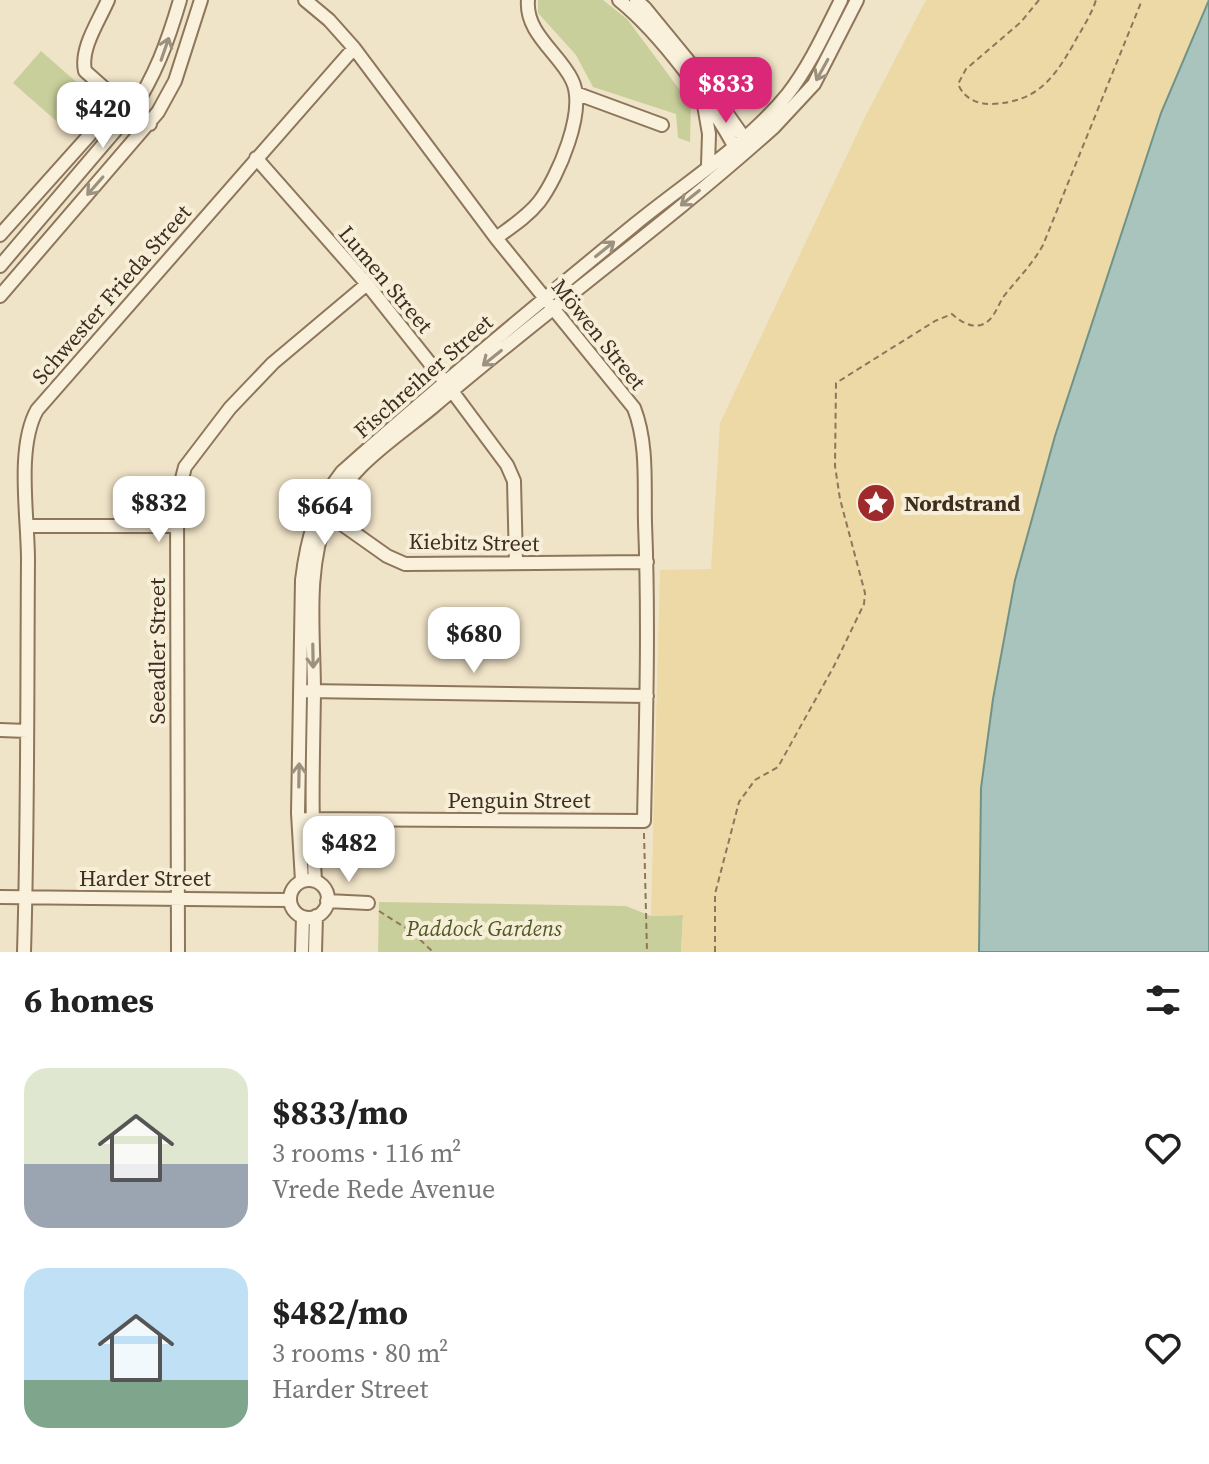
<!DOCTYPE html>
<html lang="en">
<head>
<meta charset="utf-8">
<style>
	:root { --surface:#fff; --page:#f2f2f2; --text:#222; --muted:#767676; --accent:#db2777 }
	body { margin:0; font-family:"Source Serif 4",serif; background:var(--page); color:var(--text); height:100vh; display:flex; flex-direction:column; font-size:30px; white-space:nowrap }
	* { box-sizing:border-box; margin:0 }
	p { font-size:26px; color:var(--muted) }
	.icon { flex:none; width:44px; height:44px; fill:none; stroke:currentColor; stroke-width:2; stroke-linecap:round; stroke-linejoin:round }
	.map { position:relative; height:952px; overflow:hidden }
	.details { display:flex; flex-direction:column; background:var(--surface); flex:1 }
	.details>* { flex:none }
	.price { position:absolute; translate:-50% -68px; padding:0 18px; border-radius:16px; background:#fff; color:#222; font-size:26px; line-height:52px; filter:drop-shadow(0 2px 4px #0008) }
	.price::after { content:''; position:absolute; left:50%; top:48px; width:24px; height:18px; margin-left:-12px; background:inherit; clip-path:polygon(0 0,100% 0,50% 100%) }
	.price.active { background:var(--accent); color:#fff }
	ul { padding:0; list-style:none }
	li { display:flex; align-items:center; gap:24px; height:200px; padding:0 24px }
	li span { display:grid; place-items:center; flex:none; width:224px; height:160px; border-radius:24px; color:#555 }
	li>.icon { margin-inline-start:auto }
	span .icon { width:96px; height:96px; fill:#fffc; stroke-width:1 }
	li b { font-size:34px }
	h2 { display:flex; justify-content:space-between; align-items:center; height:96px; padding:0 24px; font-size:34px }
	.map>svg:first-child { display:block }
	.green { fill:#c9cf9b }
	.sand { fill:#ecd9a5 }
	.water { fill:#a9c4bc; stroke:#6f938a; stroke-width:2 }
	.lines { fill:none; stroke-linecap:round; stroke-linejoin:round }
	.minor-casing { stroke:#8d765c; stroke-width:16 }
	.path { stroke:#8d765c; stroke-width:2; stroke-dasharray:6 4; stroke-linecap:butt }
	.minor { stroke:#faf1dc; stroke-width:12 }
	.oneway { stroke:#9c907e }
	.labels { text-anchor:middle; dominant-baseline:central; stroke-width:8; stroke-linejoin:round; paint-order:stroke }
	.street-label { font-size:22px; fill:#3d2e20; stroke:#f7eed8 }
	.poi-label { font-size:22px; font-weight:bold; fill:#3d2e20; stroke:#f7eed8; text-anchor:start }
	.park-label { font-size:22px; font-style:italic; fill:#4d5a26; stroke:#f7eed8 }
</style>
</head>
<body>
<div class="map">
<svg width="1209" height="952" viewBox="0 0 1209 952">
	<rect width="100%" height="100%" fill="#f0e4c8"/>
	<!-- green -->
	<path class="green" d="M 538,0 L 603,0 L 627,19 L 691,105 L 690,142 L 678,138 L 676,114 L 593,87 L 576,55 L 538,13 Z
		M 41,51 L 98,101 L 70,133 L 13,83 Z
		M 379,902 L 626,906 L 651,916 L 683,915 L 681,952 L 378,952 Z"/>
	<!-- sand -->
	<path class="sand" d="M 926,0 L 1208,0 L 1161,113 L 1055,436 L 1015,580 L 993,699 L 981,788 L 979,952 L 681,952 L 683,915 L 651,916 L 660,570 L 711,569 L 720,423 L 865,117 Z"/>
	<!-- water -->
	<path class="water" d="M 1209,0 L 1209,952 L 979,952 L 981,788 L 993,699 L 1015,580 L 1055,436 L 1161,113 Z"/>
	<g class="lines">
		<!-- minor casing -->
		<g class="minor-casing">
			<path id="minor" d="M 108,0 C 99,21 80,48 85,71 L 131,112 L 150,124
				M 619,0 C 662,35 710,101 737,151
				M 636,0 L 645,8 L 700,75 L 747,142
				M 578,94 L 662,125
				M 704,105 L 709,134 L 708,165
				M 256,158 L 367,284 L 452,391 L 507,465 L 514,481 L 516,563
				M 0,235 L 119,102
				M 496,238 C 511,227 527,217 539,202 C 558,177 587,110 572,80 C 559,53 525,33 528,0
				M 0,266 L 131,112 C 155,77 168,41 180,0
				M 0,296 L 158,112 L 175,81 L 201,0
				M 322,510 L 387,556 L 405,564 L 647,562
				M 28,526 L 177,526
				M 306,691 L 647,696
				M 0,730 L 27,731
				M 299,819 L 644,821 C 646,721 649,622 645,523 C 644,485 648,444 634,408 L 496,238 L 354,48 L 329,20 L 305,0
				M290 899a19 19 0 1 1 38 0a19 19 0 1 1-38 0Z
				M 302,881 L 298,813 L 302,580 C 307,539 316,505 342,472 C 437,387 535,306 634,225 C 684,184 746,145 787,95 C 809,67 825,32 841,0
				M 315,881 C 311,818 313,756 314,693 C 314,634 305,570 328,514 C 346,468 397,437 433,407 C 545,311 665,225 774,127 L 814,84 L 857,0
				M 0,897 L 290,900
				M 327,901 L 368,903
				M 24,952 C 28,822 27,691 28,560 C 28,516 16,448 37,410 L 354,48
				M 178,952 L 177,498 L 185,467 L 230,408 L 273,363 L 367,284
				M 302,952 L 303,917
				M 315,952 L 316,916"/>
		</g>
		<!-- path -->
		<path class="path" d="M 1039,0 L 1021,22 L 966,69 L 958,84 L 960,88 C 967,100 978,104 992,104 C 1036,102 1053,80 1073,45 C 1081,30 1091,16 1096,0
			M 644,833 L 647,952
			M 379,911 L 412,932 L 433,952
			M 715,952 L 715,894 L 739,802 L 755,780 L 778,767 L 834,666 L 864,604 L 865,593 L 840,499 L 835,466 L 836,383 L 935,321 L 952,314 C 960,321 970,328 981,325 C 994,321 997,306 1004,296 C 1018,278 1032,265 1043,245 L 1142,0"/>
		<!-- minor -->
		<use href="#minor" class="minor"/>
	</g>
	<!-- one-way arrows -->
	<defs><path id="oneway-shaft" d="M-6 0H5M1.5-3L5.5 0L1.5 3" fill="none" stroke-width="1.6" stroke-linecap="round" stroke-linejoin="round" transform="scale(2)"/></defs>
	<g class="oneway">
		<use href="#oneway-shaft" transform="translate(165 49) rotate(-71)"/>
		<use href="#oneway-shaft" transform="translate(822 70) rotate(119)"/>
		<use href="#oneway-shaft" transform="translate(95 186) rotate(131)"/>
		<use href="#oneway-shaft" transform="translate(690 198) rotate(141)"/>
		<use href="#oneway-shaft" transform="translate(605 249) rotate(-39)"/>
		<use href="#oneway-shaft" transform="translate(492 358) rotate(141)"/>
		<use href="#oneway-shaft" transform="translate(313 656) rotate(89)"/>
		<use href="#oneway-shaft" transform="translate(299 775) rotate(-89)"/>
	</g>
	<!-- icons -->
	<defs>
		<g id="sight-disc" transform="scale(2)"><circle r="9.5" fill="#9e2a2b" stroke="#f7eed8"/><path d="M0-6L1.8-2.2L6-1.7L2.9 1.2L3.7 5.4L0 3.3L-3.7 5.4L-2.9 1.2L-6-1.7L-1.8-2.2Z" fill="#fff"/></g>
	</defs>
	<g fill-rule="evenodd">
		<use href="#sight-disc" x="876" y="503"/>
	</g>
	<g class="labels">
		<!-- street labels -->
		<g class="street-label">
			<text transform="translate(386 279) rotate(50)">Lumen Street</text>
			<text transform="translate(111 294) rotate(-49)">Schwester Frieda Street</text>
			<text transform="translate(599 334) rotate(51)">Möwen Street</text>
			<text transform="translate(423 376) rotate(-41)">Fischreiher Street</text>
			<text transform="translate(474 542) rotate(1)">Kiebitz Street</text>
			<text transform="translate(157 651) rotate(-90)">Seeadler Street</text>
			<text x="519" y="800">Penguin Street</text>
			<text x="145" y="878">Harder Street</text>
		</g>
		<!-- poi labels -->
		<g class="poi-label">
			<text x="904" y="503">Nordstrand</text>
		</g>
		<!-- park labels -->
		<g class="park-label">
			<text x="484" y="928">Paddock Gardens</text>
		</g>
	</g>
</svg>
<b class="price active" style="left:726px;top:125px">$833</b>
<b class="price" style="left:103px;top:150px">$420</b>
<b class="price" style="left:159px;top:544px">$832</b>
<b class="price" style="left:325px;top:547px">$664</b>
<b class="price" style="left:474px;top:675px">$680</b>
<b class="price" style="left:349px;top:884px">$482</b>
</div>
<section class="details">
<h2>6 homes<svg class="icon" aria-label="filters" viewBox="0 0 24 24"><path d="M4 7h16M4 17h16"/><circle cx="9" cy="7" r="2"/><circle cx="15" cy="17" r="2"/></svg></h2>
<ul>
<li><span style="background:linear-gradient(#dfe7d0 60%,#9aa5b1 0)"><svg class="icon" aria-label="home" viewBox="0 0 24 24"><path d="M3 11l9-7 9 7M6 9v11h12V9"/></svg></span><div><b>$833/mo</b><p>3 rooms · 116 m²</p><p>Vrede Rede Avenue</p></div><svg class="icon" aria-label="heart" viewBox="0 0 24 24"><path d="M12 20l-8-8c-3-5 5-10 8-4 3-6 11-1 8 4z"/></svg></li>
<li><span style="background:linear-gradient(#bfe0f5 70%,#7fa58c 0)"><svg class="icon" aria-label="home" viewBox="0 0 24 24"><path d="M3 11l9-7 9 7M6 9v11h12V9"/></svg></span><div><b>$482/mo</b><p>3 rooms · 80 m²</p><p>Harder Street</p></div><svg class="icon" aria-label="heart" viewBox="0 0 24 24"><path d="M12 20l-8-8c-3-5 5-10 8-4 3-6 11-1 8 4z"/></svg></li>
</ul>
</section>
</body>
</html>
